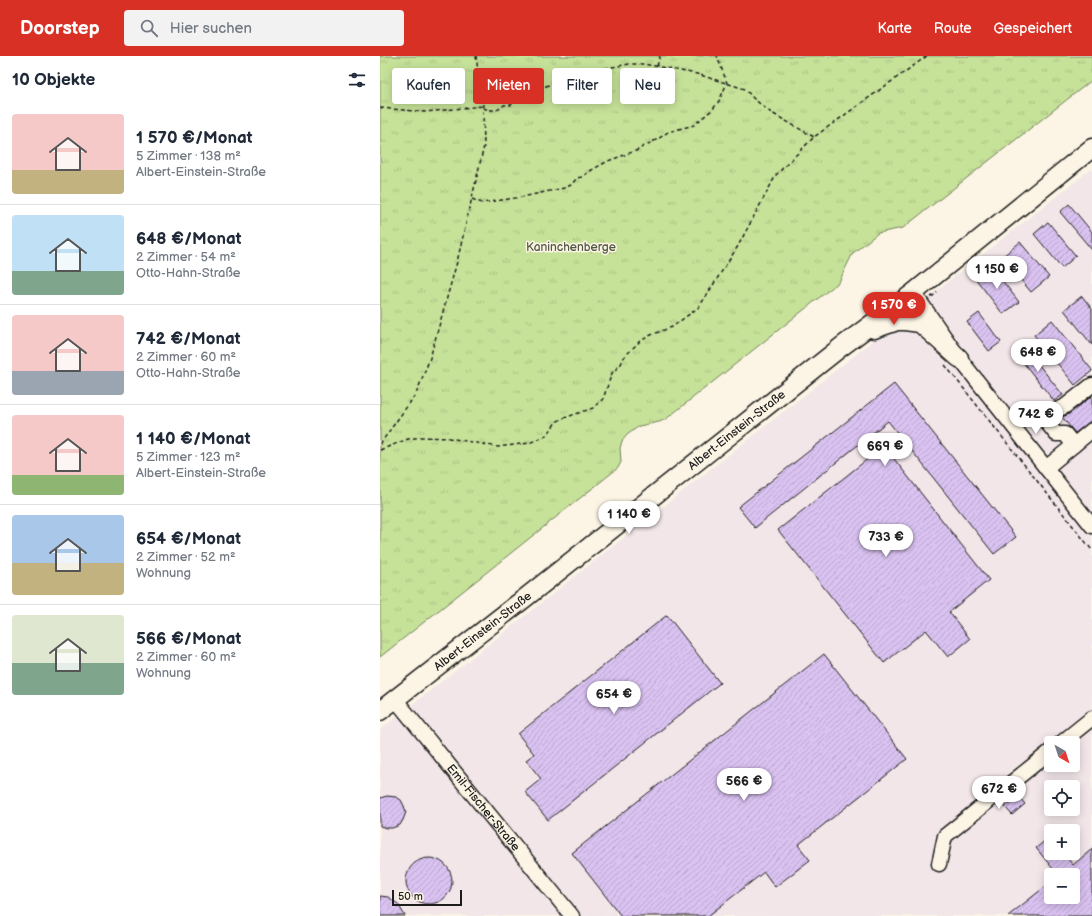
<!DOCTYPE html>
<html lang="de">
<head>
<meta charset="utf-8">
<style>
	:root { --surface:#fff; --page:#f2f2f3; --text:#1f2937; --muted:#747a83; --line:#e0e1e3; --accent:#d93025 }
	body { margin:0; font-family:"Balsamiq Sans",sans-serif; background:var(--page); color:var(--text); height:100vh; display:flex; flex-direction:column; font-size:15px; white-space:nowrap }
	* { box-sizing:border-box; margin:0 }
	p { font-size:13px; color:var(--muted) }
	.icon { flex:none; width:22px; height:22px; fill:none; stroke:currentColor; stroke-width:2; stroke-linecap:round; stroke-linejoin:round }
	.map { position:relative; flex:1; overflow:hidden }
	.details { display:flex; flex-direction:column; background:var(--surface); width:380px }
	.details>* { flex:none }
	.hud { position:absolute; left:12px; top:12px; width:380px; height:36px; display:flex; gap:8px }
	.needle { width:26px; rotate:141deg }
	.controls { position:absolute; left:664px; top:680px; display:grid; gap:8px }
	.controls a { display:grid; place-items:center; width:36px; height:36px; border-radius:4px; background:var(--surface); box-shadow:0 2px 10px #0003; font-size:20px }
	.scale { position:absolute; left:12px; bottom:10px; width:70px; box-sizing:border-box; padding-left:4px; border:2px solid #1c1c1c; border-top:0; font-size:11px; line-height:14px; white-space:nowrap; color:#1c1c1c; -webkit-text-stroke:3px #fcf5e5; paint-order:stroke }
	.price { position:absolute; translate:-50% -34px; padding:0 9px; border-radius:14px; background:#fff; color:#222; font-size:13px; line-height:26px; filter:drop-shadow(0 1px 2px #0008) }
	.price::after { content:''; position:absolute; left:50%; top:24px; width:12px; height:9px; margin-left:-6px; background:inherit; clip-path:polygon(0 0,100% 0,50% 100%) }
	.price.current { background:var(--accent); color:#fff }
	ul { padding:0; list-style:none }
	li { display:flex; align-items:center; gap:12px; height:100px; padding:0 12px }
	li+li { border-top:1px solid var(--line) }
	li span { display:grid; place-items:center; flex:none; width:112px; height:80px; border-radius:4px; color:#555 }
	li>.icon { margin-inline-start:auto }
	span .icon { width:48px; height:48px; fill:#fffc; stroke-width:1 }
	li b { font-size:17px }
	h2 { display:flex; justify-content:space-between; align-items:center; height:48px; padding:0 12px; font-size:17px }
	.pill { padding:0 14px; border-radius:4px; background:var(--surface); box-shadow:0 2px 10px #0003; font-size:14px; line-height:36px }
	.pill.current { background:var(--accent); color:#fff }
	header { display:flex; align-items:center; gap:24px; box-sizing:border-box; height:56px; padding:0 20px; background:var(--accent); color:#fff }
	header strong { font-size:19px }
	nav { display:flex; gap:22px; margin-inline-start:auto; font-size:14px }
	.search { width:280px; height:36px; background:var(--page); display:flex; align-items:center; gap:10px; box-sizing:border-box; padding:0 14px; border-radius:4px; color:var(--muted); font-size:15px }
	main { display:flex; flex:1; min-height:0 }
	.map>svg:first-child { display:block }
	.built { fill:#f2e6e9; fill-rule:evenodd }
	.park { fill:url(#park-tufts); stroke:#717f5a }
	.building { fill:url(#building-hatch); stroke:#1c1c1c }
	.lines { fill:none; stroke-linecap:round; stroke-linejoin:round }
	.minor-casing { stroke:#1c1c1c; stroke-width:17 }
	.major-casing { stroke:#1c1c1c; stroke-width:21 }
	.path { stroke:#1c1c1c; stroke-width:1.5; stroke-dasharray:4 3; stroke-linecap:butt }
	.minor { stroke:#fcf5e5; stroke-width:14 }
	.major { stroke:#fcf5e5; stroke-width:18 }
	.labels { text-anchor:middle; dominant-baseline:central; stroke-width:3; stroke-linejoin:round; paint-order:stroke }
	.park-label { font-size:12px; fill:#4f5742; stroke:#fcf5e5 }
	.street-label { font-size:12px; fill:#1c1c1c; stroke:#fcf5e5 }
</style>
</head>
<body>
<header>
<strong>Doorstep</strong>
<div class="search"><svg class="icon" aria-label="search" viewBox="0 0 24 24"><circle cx="10" cy="10" r="6"/><path d="M15 15l6 6"/></svg>Hier suchen</div>
<nav><a>Karte</a><a>Route</a><a>Gespeichert</a></nav>
</header>
<main>
<section class="details">
<h2>10 Objekte<svg class="icon" aria-label="filters" viewBox="0 0 24 24"><path d="M4 7h16M4 17h16"/><circle cx="9" cy="7" r="2"/><circle cx="15" cy="17" r="2"/></svg></h2>
<ul>
<li><span style="background:linear-gradient(#f6c9c9 70%,#c2b280 0)"><svg class="icon" aria-label="home" viewBox="0 0 24 24"><path d="M3 11l9-7 9 7M6 9v11h12V9"/></svg></span><div><b>1 570 €/Monat</b><p>5 Zimmer · 138 m²</p><p>Albert-Einstein-Straße</p></div></li>
<li><span style="background:linear-gradient(#bfe0f5 70%,#7fa58c 0)"><svg class="icon" aria-label="home" viewBox="0 0 24 24"><path d="M3 11l9-7 9 7M6 9v11h12V9"/></svg></span><div><b>648 €/Monat</b><p>2 Zimmer · 54 m²</p><p>Otto-Hahn-Straße</p></div></li>
<li><span style="background:linear-gradient(#f6c9c9 70%,#9aa5b1 0)"><svg class="icon" aria-label="home" viewBox="0 0 24 24"><path d="M3 11l9-7 9 7M6 9v11h12V9"/></svg></span><div><b>742 €/Monat</b><p>2 Zimmer · 60 m²</p><p>Otto-Hahn-Straße</p></div></li>
<li><span style="background:linear-gradient(#f6c9c9 75%,#8fb573 0)"><svg class="icon" aria-label="home" viewBox="0 0 24 24"><path d="M3 11l9-7 9 7M6 9v11h12V9"/></svg></span><div><b>1 140 €/Monat</b><p>5 Zimmer · 123 m²</p><p>Albert-Einstein-Straße</p></div></li>
<li><span style="background:linear-gradient(#a9c7e8 60%,#c2b280 0)"><svg class="icon" aria-label="home" viewBox="0 0 24 24"><path d="M3 11l9-7 9 7M6 9v11h12V9"/></svg></span><div><b>654 €/Monat</b><p>2 Zimmer · 52 m²</p><p>Wohnung</p></div></li>
<li><span style="background:linear-gradient(#dfe7d0 60%,#7fa58c 0)"><svg class="icon" aria-label="home" viewBox="0 0 24 24"><path d="M3 11l9-7 9 7M6 9v11h12V9"/></svg></span><div><b>566 €/Monat</b><p>2 Zimmer · 60 m²</p><p>Wohnung</p></div></li>
</ul>
</section>
<div class="map">
<svg width="712" height="860" viewBox="0 0 712 860">
	<defs>
		<pattern id="park-tufts" width="24" height="20" patternUnits="userSpaceOnUse"><rect width="24" height="20" fill="#c6e299"/><path d="M3 7l-1-3M5 7V3M7 7l1-3M15 17l-1-3M17 17v-4M19 17l1-3" fill="none" stroke="#aac183"/></pattern>
		<pattern id="building-hatch" width="6" height="6" patternUnits="userSpaceOnUse"><rect width="6" height="6" fill="#dac2f1"/><path d="M-1 1l2-2M0 6l6-6M5 7l2-2" fill="none" stroke="#baa6ce"/></pattern>
	</defs>
	<rect width="100%" height="100%" fill="#fcf5e5"/>
	<filter id="ink" filterUnits="userSpaceOnUse"><feTurbulence type="fractalNoise" baseFrequency=".025" numOctaves="2"/><feDisplacementMap in="SourceGraphic" scale="8" xChannelSelector="R" yChannelSelector="G"/><feConvolveMatrix kernelMatrix="1 2 1 2 8 2 1 2 1" color-interpolation-filters="sRGB"/></filter>
	<g filter="url(#ink)">
		<!-- built -->
		<path class="built" d="M 712,112 L 712,860 L 0,860 L 0,674 ZM 671,687 L 693,687 L 693,709 L 671,709 ZM 671,731 L 693,731 L 693,753 L 671,753 ZM 671,775 L 693,775 L 693,797 L 671,797 ZM 671,819 L 693,819 L 693,841 L 671,841 Z"/>
		<!-- park -->
		<path class="park" d="M 0,0 L 712,0 L 712,24 L 523,172 L 498,177 L 473,197 L 466,211 L 459,226 L 286,363 L 279,366 L 259,370 L 247,379 L 242,385 L 240,392 L 241,406 L 238,412 L 0,601 Z"/>
		<!-- building -->
		<path class="building" d="M 689,148 L 712,176 L 712,194 L 680,156 Z
			M 668,166 L 696,200 L 682,212 L 654,178 Z
			M 640,186 L 669,221 L 651,236 L 622,201 Z
			M 611,210 L 639,246 L 623,258 L 595,222 Z
			M 702,240 L 712,253 L 712,289 L 684,254 Z
			M 599,257 L 621,286 L 609,295 L 587,266 Z
			M 672,264 L 712,314 L 712,315 L 695,329 L 654,279 Z
			M 642,288 L 683,339 L 674,345 L 634,295 Z
			M 514,328 L 636,481 L 614,498 L 508,365 L 387,462 L 375,472 L 358,451 Z
			M 712,340 L 712,364 L 695,377 L 682,361 L 689,358 Z
			M 504,390 L 609,524 L 569,556 L 590,583 L 568,601 L 546,574 L 504,607 L 398,474 Z
			M 287,559 L 340,627 L 168,764 L 145,736 L 161,723 L 146,704 L 154,698 L 138,678 Z
			M 444,598 L 527,703 L 418,789 L 430,804 L 395,831 L 384,816 L 328,860 L 241,860 L 192,797 Z
			M 7,740 L 16,741 L 21,744 L 24,750 L 26,756 L 23,764 L 20,769 L 12,772 L 6,772 L 0,770 L 0,742 Z
			M 638,740 L 645,748 L 632,759 L 625,751 Z
			M 671,780 L 671,797 L 683,797 L 693,809 L 712,793 L 712,860 L 628,860 L 671,826 L 671,841 L 693,841 L 693,819 L 678,819 L 656,792 Z
			M26 825a23 23 0 1 1 46 0a23 23 0 1 1-46 0Z
			M 0,840 L 8,841 L 18,848 L 25,860 L 0,860 Z"/>
		<g class="lines">
			<!-- minor casing -->
			<g class="minor-casing">
				<g id="minor">
					<path d="M 532,238 L 541,247 L 579,302 L 712,470"/>
					<path d="M 694,389 L 685,378 L 676,378 L 668,368 L 667,362 L 674,355 L 684,351 L 712,329"/>
					<path d="M 666,412 L 712,374"/>
					<path id="s1" d="M 15,643 L 192,860"/>
					<path d="M 681,687 L 712,662"/>
					<path d="M 559,808 L 565,780 L 671,695"/>
				</g>
			</g>
			<!-- major casing -->
			<g class="major-casing">
				<g id="major">
					<path d="M 494,273 L 517,265 L 525,265 L 540,267 L 579,302"/>
					<path id="s2" d="M 0,655 L 145,542 L 461,291 L 532,238 L 712,92"/>
				</g>
			</g>
			<!-- path -->
			<path class="path" d="M 277,10 L 280,0
				M 0,52 L 45,56 L 103,50
				M 103,52 C 113,55 117,56 124,49 L 131,49 L 137,42 L 144,38 L 153,36 L 158,32 L 164,31 L 171,28 L 184,27 L 203,18 L 220,13 L 250,8 L 264,8 L 317,18 L 365,33 L 373,42 L 390,56 L 434,81
				M 92,143 L 102,147 L 142,141 L 184,132 L 191,129 L 197,122 L 202,121 L 210,115 L 228,105 L 258,94 L 264,90 L 278,83 L 288,76 L 314,69 L 333,53 L 339,45 L 347,27 L 337,0
				M 551,241 L 556,238 L 557,236
				M 565,309 L 712,494
				M 0,388 L 36,338 L 50,302 L 77,206 L 104,90 L 103,50 L 96,0
				M 0,394 L 28,383 L 42,381 L 69,382 L 118,391 L 149,387 L 164,381 L 170,375 L 176,366 L 184,362 L 213,352 L 223,343 L 232,317 L 241,308 L 244,301 L 259,286 L 271,279 L 292,271 L 319,251 L 358,190 L 396,119 L 434,81 L 547,0"/>
			<!-- minor -->
			<use href="#minor" class="minor"/>
			<!-- major -->
			<use href="#major" class="major"/>
		</g>
	</g>
	<g class="labels">
		<!-- park labels -->
		<g class="park-label">
			<text x="191" y="191">Kaninchenberge</text>
		</g>
		<!-- street labels -->
		<g class="street-label">
			<text stroke="none"><textPath href="#s2" startOffset="454">Albert-Einstein-Straße</textPath></text>
			<text stroke="none"><textPath href="#s2" startOffset="130">Albert-Einstein-Straße</textPath></text>
			<text stroke="none"><textPath href="#s1" startOffset="140">Emil-Fischer-Straße</textPath></text>
		</g>
	</g>
</svg>
<div class="controls">
<a><svg class="needle" viewBox="-14 -14 28 28"><path d="M0-13l5 13h-10z" fill="#e53935"/><path d="M0 13l5-13h-10z" fill="#747a83"/></svg></a>
<a><svg class="icon" aria-label="locate" viewBox="0 0 24 24"><circle cx="12" cy="12" r="6"/><path d="M12 2v4M12 18v4M2 12h4M18 12h4"/></svg></a>
<a>+</a>
<a>−</a>
</div>
<div class="scale">50 m</div>
<b class="price" style="left:617px;top:234px">1 150 €</b>
<b class="price current" style="left:514px;top:270px">1 570 €</b>
<b class="price" style="left:658px;top:317px">648 €</b>
<b class="price" style="left:656px;top:379px">742 €</b>
<b class="price" style="left:505px;top:411px">669 €</b>
<b class="price" style="left:249px;top:479px">1 140 €</b>
<b class="price" style="left:506px;top:502px">733 €</b>
<b class="price" style="left:234px;top:659px">654 €</b>
<b class="price" style="left:364px;top:746px">566 €</b>
<b class="price" style="left:619px;top:754px">672 €</b>
<div class="hud">
<a class="pill">Kaufen</a>
<a class="pill current">Mieten</a>
<a class="pill">Filter</a>
<a class="pill">Neu</a>
</div>
</div>
</main>
</body>
</html>
